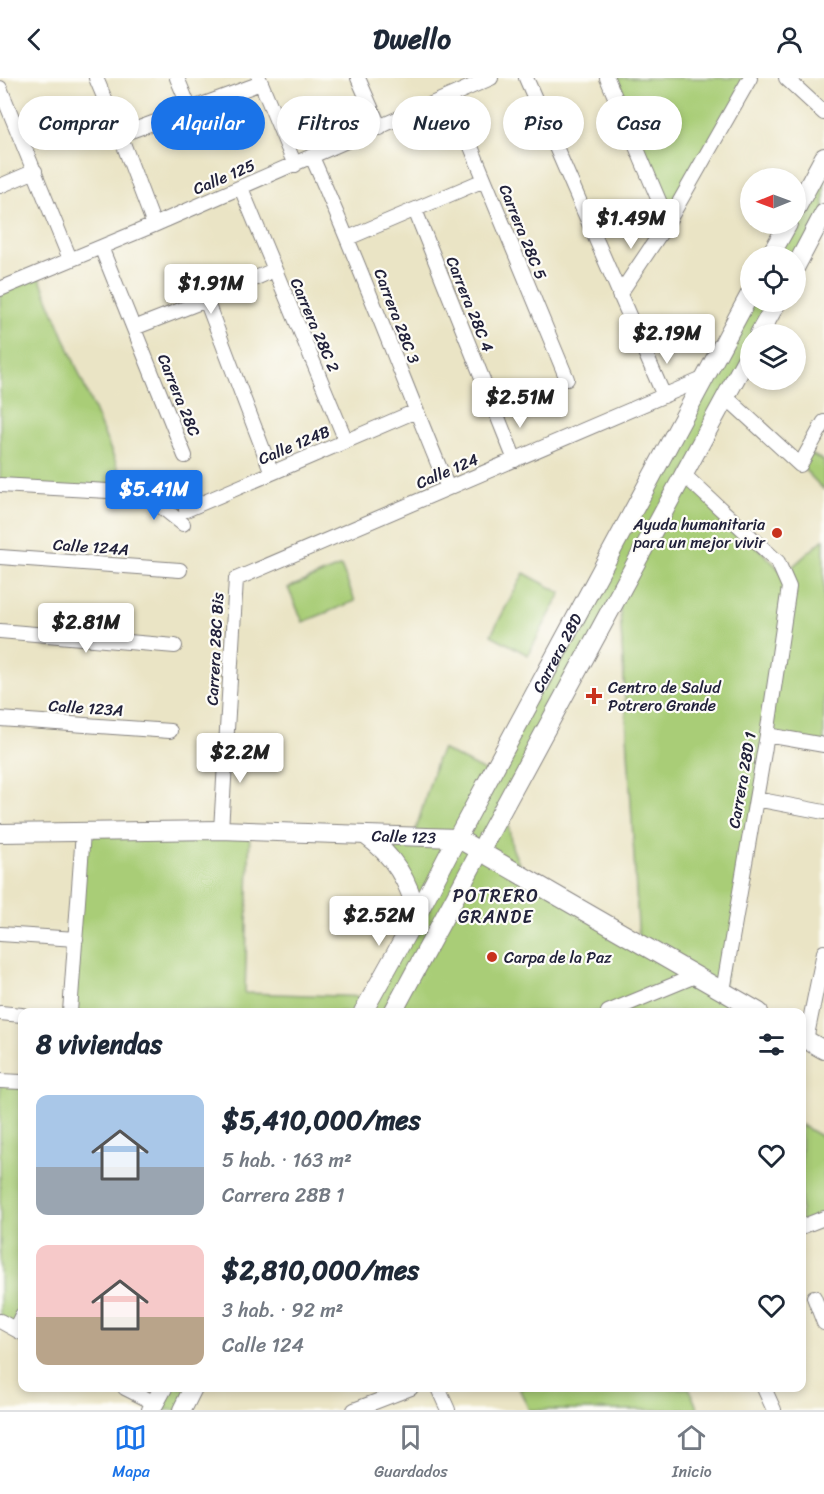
<!DOCTYPE html>
<html lang="es">
<head>
<meta charset="utf-8">
<style>
	:root { --surface:#fff; --page:#f6f6f7; --text:#1f2937; --muted:#747a83; --line:#e0e1e3; --accent:#1a73e8 }
	body { margin:0; font-family:Sriracha,sans-serif; background:var(--page); color:var(--text); height:100vh; display:flex; flex-direction:column; font-size:22px; white-space:nowrap }
	* { box-sizing:border-box; margin:0 }
	p { font-size:20px; color:var(--muted) }
	.icon { flex:none; width:33px; height:33px; fill:none; stroke:currentColor; stroke-width:2; stroke-linecap:round; stroke-linejoin:round }
	.map { position:relative; flex:1; overflow:hidden }
	.drawer { position:absolute; left:18px; top:930px; width:788px; height:384px; display:flex; flex-direction:column; background:var(--surface); border-radius:12px; box-shadow:0 3px 9px #0003 }
	.drawer>* { flex:none }
	.banner { position:absolute; left:18px; top:18px; width:789px; height:54px; display:flex; gap:12px }
	.needle { width:39px; rotate:269deg }
	.tools { position:absolute; left:740px; top:90px; display:grid; gap:12px }
	.tools a { display:grid; place-items:center; width:66px; height:66px; border-radius:50%; background:var(--surface); box-shadow:0 3px 9px #0003; font-size:30px }
	.price { position:absolute; translate:-50% -51px; padding:0 14px; border-radius:6px; background:#fff; color:#222; font-size:20px; line-height:39px; filter:drop-shadow(0 2px 3px #0008) }
	.price::after { content:''; position:absolute; left:50%; top:36px; width:18px; height:14px; margin-left:-9px; background:inherit; clip-path:polygon(0 0,100% 0,50% 100%) }
	.price.on { background:var(--accent); color:#fff }
	ul { padding:0; list-style:none }
	li { display:flex; align-items:center; gap:18px; height:150px; padding:0 18px }
	li span { display:grid; place-items:center; flex:none; width:168px; height:120px; border-radius:12px; color:#555 }
	li>.icon { margin-inline-start:auto }
	span .icon { width:72px; height:72px; fill:#fffc; stroke-width:1 }
	li b { font-size:26px }
	h2 { display:flex; justify-content:space-between; align-items:center; height:72px; padding:0 18px; font-size:26px }
	.pill { padding:0 21px; border-radius:27px; background:var(--surface); box-shadow:0 3px 9px #0003; font-size:21px; line-height:54px }
	.pill.on { background:var(--accent); color:#fff }
	header { display:flex; justify-content:space-between; align-items:center; height:78px; padding:0 18px; background:var(--surface); font-size:27px; font-weight:700 }
	.tabs { display:flex; justify-content:space-around; align-items:center; height:84px; border-top:2px solid var(--line); background:var(--surface); font-size:16px; color:var(--muted) }
	.tabs a { display:grid; justify-items:center; gap:3px }
	.tabs .on { color:var(--accent) }
	.map>svg:first-child { display:block }
	.green { fill:#a9cd77; stroke:#667859; stroke-width:1.5; fill-rule:evenodd }
	.lines { fill:none; stroke-linecap:round; stroke-linejoin:round }
	.minor-casing { stroke:#868380; stroke-width:16 }
	.tertiary-casing { stroke:#868380; stroke-width:20 }
	.minor { stroke:#fff; stroke-width:14 }
	.tertiary { stroke:#fff; stroke-width:18 }
	.poi-dot { fill:#c8321e; stroke:#fdfcf7; stroke-width:2 }
	.labels { text-anchor:middle; dominant-baseline:central; stroke-width:4.5; stroke-linejoin:round; paint-order:stroke }
	.street-label { font-size:16px; fill:#22223b; stroke:#fdfcf7 }
	.poi-label { font-size:16px; fill:#22223b; stroke:#fdfcf7; text-anchor:start }
	.neighbourhood-label { font-size:18px; letter-spacing:1.5px; fill:#22223b; stroke:#fdfcf7 }
</style>
</head>
<body>
<header><svg class="icon" aria-label="back" viewBox="0 0 24 24"><path d="M15 5l-7 7 7 7"/></svg>Dwello<svg class="icon" aria-label="person" viewBox="0 0 24 24"><circle cx="12" cy="8" r="4"/><path d="M4 21q1-7 8-7t8 7"/></svg></header>
<div class="map">
<svg width="824" height="1332" viewBox="0 0 824 1332">
	<rect width="100%" height="100%" fill="#fdfcf7"/>
	<filter id="ink" filterUnits="userSpaceOnUse"><feTurbulence type="fractalNoise" baseFrequency=".0167" numOctaves="2"/><feDisplacementMap in="SourceGraphic" scale="12" xChannelSelector="R" yChannelSelector="G"/><feConvolveMatrix kernelMatrix="1 2 1 2 8 2 1 2 1" color-interpolation-filters="sRGB"/></filter>
	<filter id="wash" filterUnits="userSpaceOnUse"><feTurbulence type="fractalNoise" baseFrequency=".008" numOctaves="4" result="noise"/><feDisplacementMap in="SourceGraphic" scale="24" xChannelSelector="R" yChannelSelector="G"/><feGaussianBlur stdDeviation="1.35" result="paint"/><feColorMatrix in="noise" values="0 0 0 0 0 0 0 0 0 0 0 0 0 0 0 0 0 1.4 0 .05"/><feComposite in="paint" operator="in"/></filter>
	<g filter="url(#wash)">
		<rect width="100%" height="100%" fill="#eae4c5"/>
		<!-- green -->
		<path class="green" d="M 607,0 L 750,0 L 668,144 Z
			M 824,79 L 824,135 L 795,178 L 770,178 Z
			M 38,196 L 128,414 L 0,407 L 0,211 Z
			M 750,224 L 777,224 L 759,256 L 750,256 L 750,274 L 684,396 L 784,496 L 824,461 L 824,667 L 767,657 L 723,913 L 759,934 L 70,934 L 83,754 L 250,752 L 245,915 L 371,919 L 417,837 L 381,769 L 414,758 L 437,681 L 442,671 L 490,696 ZM 619,515 L 639,866 L 524,798 L 512,769 L 507,738 Z
			M 807,374 L 824,383 L 824,412 L 800,387 Z
			M 341,488 L 355,523 L 303,544 L 288,510 Z
			M 524,495 L 561,515 L 528,577 L 491,557 Z
			M 0,1003 L 22,1004 L 22,1237 L 15,1251 L 0,1243 Z
			M 801,1047 L 824,1060 L 824,1140 L 801,1149 Z
			M 163,1310 L 198,1310 L 182,1332 L 151,1332 Z
			M 519,1310 L 689,1310 L 698,1332 L 529,1332 Z"/>
	</g>
	<g filter="url(#ink)">
		<g class="lines">
			<!-- minor casing -->
			<g class="minor-casing">
				<path id="minor" d="M 96,0 L 120,57 L 154,147
					M 177,0 L 190,31
					M 259,0 L 295,87
					M 358,0 L 380,50
					M 526,0 L 664,318
					M 607,0 L 668,144
					M 786,0 L 824,35
					M 0,10 L 70,181
					M 450,18 L 567,301
					M 120,57 L 261,5
					M 312,79 C 361,188 402,300 448,410
					M 0,108 L 35,93
					M 241,110 L 346,363
					M 415,132 L 515,382
					M 348,160 L 484,102
					M 101,169 L 185,378
					M 0,211 L 154,147 L 491,0
					M 619,217 L 668,144 L 750,0
					M 206,222 L 272,395
					M 134,250 L 206,222 L 274,192
					M 726,319 L 800,387 L 824,344
					M 683,396 L 778,484 L 789,509 L 767,657 L 723,913
					M 0,407 L 144,415 L 183,446
					M 186,432 L 416,333
					M 0,479 L 180,492
					M 0,553 L 175,568
					M 0,641 L 170,653
					M 767,657 L 824,667
					M 756,721 L 824,734
					M 221,752 L 236,501 L 705,300
					M 0,856 L 76,861
					M 70,934 L 83,754
					M 608,934 L 695,898
					M 0,935 L 22,937
					M 806,962 L 824,874
					M 0,1003 L 22,1004
					M 801,1149 L 824,1140
					M 814,1219 L 824,1245
					M 0,1243 L 22,1255
					M 15,1251 L 22,1237
					M 125,1310 L 155,1325
					M 438,1310 L 448,1332
					M 764,1310 L 774,1332
					M 354,1332 L 411,1310"/>
			</g>
			<!-- tertiary casing -->
			<g class="tertiary-casing">
				<g id="tertiary">
					<path d="M 795,133 L 824,79"/>
					<path d="M 770,178 L 788,146"/>
					<path d="M 795,190 L 824,135"/>
					<path d="M 759,256 L 777,224"/>
					<path id="s1" d="M 0,755 L 221,752 L 457,760 L 759,934"/>
					<path d="M 365,757 C 394,778 409,803 417,837"/>
					<path id="s2" d="M 363,934 L 417,837 L 457,760 L 750,216"/>
					<path d="M 393,934 L 750,274"/>
					<path d="M 801,959 L 824,972"/>
					<path d="M 151,1332 L 163,1310"/>
					<path d="M 182,1332 L 193,1310"/>
				</g>
			</g>
			<!-- minor -->
			<use href="#minor" class="minor"/>
			<!-- tertiary -->
			<use href="#tertiary" class="tertiary"/>
		</g>
	</g>
	<!-- markers -->
	<g class="poi-dot">
		<circle cx="777" cy="455" r="6"/>
		<path d="M591 609h6v6h6v6h-6v6h-6v-6h-6v-6h6z"/>
		<circle cx="492" cy="879" r="6"/>
	</g>
	<g class="labels">
		<!-- street labels -->
		<g class="street-label">
			<text transform="translate(224 99) rotate(-23)">Calle 125</text>
			<text transform="translate(523 154) rotate(68)">Carrera 28C 5</text>
			<text transform="translate(470 226) rotate(68)">Carrera 28C 4</text>
			<text transform="translate(397 238) rotate(69)">Carrera 28C 3</text>
			<text transform="translate(315 247) rotate(67)">Carrera 28C 2</text>
			<text transform="translate(179 317) rotate(68)">Carrera 28C</text>
			<text transform="translate(294 367) rotate(-23)">Calle 124B</text>
			<text transform="translate(447 393) rotate(-23)">Calle 124</text>
			<text transform="translate(91 469) rotate(4)">Calle 124A</text>
			<text transform="translate(215 571) rotate(-87)">Carrera 28C Bis</text>
			<text stroke="none"><textPath href="#s2" startOffset="408">Carrera 28D</textPath></text>
			<text transform="translate(86 630) rotate(4)">Calle 123A</text>
			<text transform="translate(742 702) rotate(-80)">Carrera 28D 1</text>
			<text stroke="none"><textPath href="#s1" startOffset="404">Calle 123</textPath></text>
		</g>
		<!-- poi labels -->
		<g class="poi-label">
			<text x="765" y="446" text-anchor="end">Ayuda humanitaria<tspan x="765" dy="18">para un mejor vivir</tspan></text>
			<text x="608" y="609">Centro de Salud<tspan x="608" dy="18">Potrero Grande</tspan></text>
			<text x="504" y="879">Carpa de la Paz</text>
		</g>
		<!-- neighbourhood labels -->
		<g class="neighbourhood-label">
			<text x="496" y="818">POTRERO<tspan x="496" dy="21">GRANDE</tspan></text>
		</g>
	</g>
</svg>
<div class="tools">
<a><svg class="needle" viewBox="-14 -14 28 28"><path d="M0-13l5 13h-10z" fill="#e53935"/><path d="M0 13l5-13h-10z" fill="#747a83"/></svg></a>
<a><svg class="icon" aria-label="locate" viewBox="0 0 24 24"><circle cx="12" cy="12" r="6"/><path d="M12 2v4M12 18v4M2 12h4M18 12h4"/></svg></a>
<a><svg class="icon" aria-label="layers" viewBox="0 0 24 24"><path d="M12 4l9 5-9 5-9-5zM3 14l9 5 9-5"/></svg></a>
</div>
<b class="price" style="left:631px;top:172px">$1.49M</b>
<b class="price" style="left:211px;top:237px">$1.91M</b>
<b class="price" style="left:667px;top:287px">$2.19M</b>
<b class="price" style="left:520px;top:351px">$2.51M</b>
<b class="price on" style="left:154px;top:443px">$5.41M</b>
<b class="price" style="left:86px;top:576px">$2.81M</b>
<b class="price" style="left:240px;top:706px">$2.2M</b>
<b class="price" style="left:379px;top:869px">$2.52M</b>
<div class="banner">
<a class="pill">Comprar</a>
<a class="pill on">Alquilar</a>
<a class="pill">Filtros</a>
<a class="pill">Nuevo</a>
<a class="pill">Piso</a>
<a class="pill">Casa</a>
</div>
<section class="drawer">
<h2>8 viviendas<svg class="icon" aria-label="filters" viewBox="0 0 24 24"><path d="M4 7h16M4 17h16"/><circle cx="9" cy="7" r="2"/><circle cx="15" cy="17" r="2"/></svg></h2>
<ul>
<li><span style="background:linear-gradient(#a9c7e8 60%,#9aa5b1 0)"><svg class="icon" aria-label="home" viewBox="0 0 24 24"><path d="M3 11l9-7 9 7M6 9v11h12V9"/></svg></span><div><b>$5,410,000/mes</b><p>5 hab. · 163 m²</p><p>Carrera 28B 1</p></div><svg class="icon" aria-label="heart" viewBox="0 0 24 24"><path d="M12 20l-8-8c-3-5 5-10 8-4 3-6 11-1 8 4z"/></svg></li>
<li><span style="background:linear-gradient(#f6c9c9 60%,#b9a48a 0)"><svg class="icon" aria-label="home" viewBox="0 0 24 24"><path d="M3 11l9-7 9 7M6 9v11h12V9"/></svg></span><div><b>$2,810,000/mes</b><p>3 hab. · 92 m²</p><p>Calle 124</p></div><svg class="icon" aria-label="heart" viewBox="0 0 24 24"><path d="M12 20l-8-8c-3-5 5-10 8-4 3-6 11-1 8 4z"/></svg></li>
</ul>
</section>
</div>
<nav class="tabs">
<a class="on"><svg class="icon" aria-label="map" viewBox="0 0 24 24"><path d="M3 6l6-2 6 2 6-2v14l-6 2-6-2-6 2zM9 4v14M15 6v14"/></svg>Mapa</a>
<a><svg class="icon" aria-label="saved" viewBox="0 0 24 24"><path d="M7 4h10v16l-5-4-5 4z"/></svg>Guardados</a>
<a><svg class="icon" aria-label="home" viewBox="0 0 24 24"><path d="M3 11l9-7 9 7M6 9v11h12V9"/></svg>Inicio</a>
</nav>
</body>
</html>
